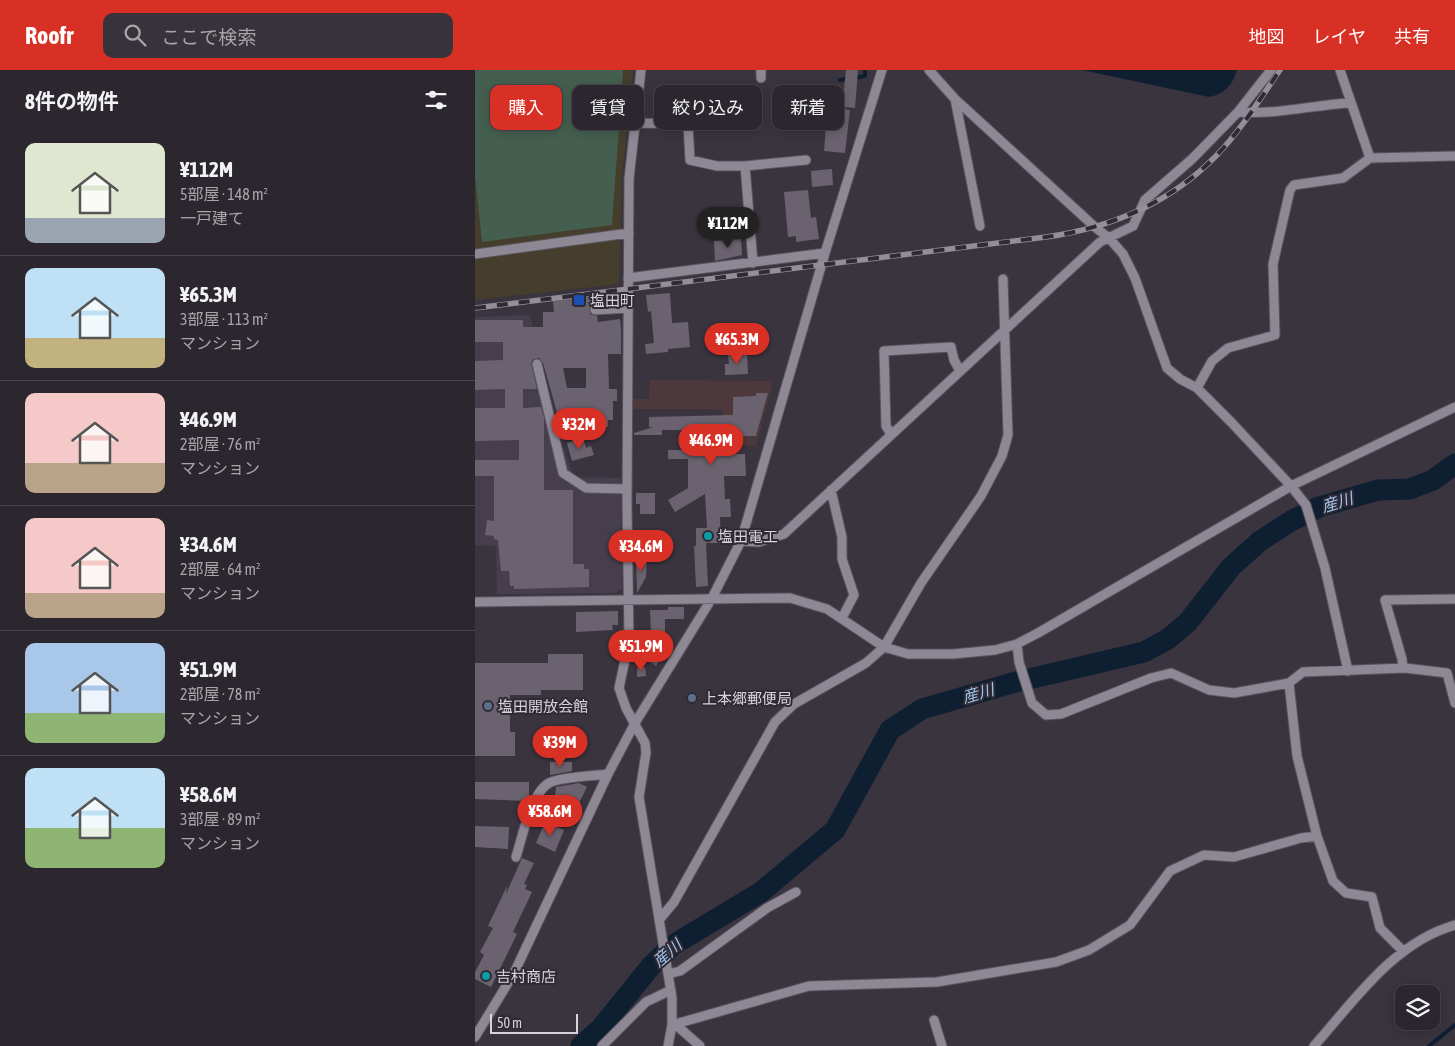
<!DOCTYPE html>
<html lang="ja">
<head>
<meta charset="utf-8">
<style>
	:root { --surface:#2c272f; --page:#38333b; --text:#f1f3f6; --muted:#a6a5aa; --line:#48444b; --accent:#d93025 }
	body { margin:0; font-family:"Asap Condensed","Noto Sans JP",sans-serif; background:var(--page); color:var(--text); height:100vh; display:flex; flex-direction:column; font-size:19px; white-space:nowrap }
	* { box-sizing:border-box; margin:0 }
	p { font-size:16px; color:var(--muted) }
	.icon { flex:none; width:28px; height:28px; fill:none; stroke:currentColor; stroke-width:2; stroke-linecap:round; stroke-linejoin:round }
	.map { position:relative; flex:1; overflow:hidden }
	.drawer { display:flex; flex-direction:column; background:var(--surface); width:475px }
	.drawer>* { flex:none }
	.hud { position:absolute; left:15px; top:15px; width:475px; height:45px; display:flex; gap:10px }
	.buttons { position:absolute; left:920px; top:915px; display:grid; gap:10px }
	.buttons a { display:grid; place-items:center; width:45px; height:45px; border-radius:10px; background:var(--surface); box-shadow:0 2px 12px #0003,0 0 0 1px var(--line); font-size:25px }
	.scale { position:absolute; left:15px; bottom:12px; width:88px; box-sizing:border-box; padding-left:5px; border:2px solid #d7d3da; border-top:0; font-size:14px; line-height:18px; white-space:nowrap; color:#d7d3da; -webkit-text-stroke:4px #302a35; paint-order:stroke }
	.price { position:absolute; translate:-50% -42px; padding:0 11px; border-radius:18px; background:var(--accent); color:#fff; font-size:16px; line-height:32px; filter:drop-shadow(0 1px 2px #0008) }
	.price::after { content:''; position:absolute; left:50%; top:30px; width:15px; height:11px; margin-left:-8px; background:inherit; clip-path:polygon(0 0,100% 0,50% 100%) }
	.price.current { background:#222; color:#fff }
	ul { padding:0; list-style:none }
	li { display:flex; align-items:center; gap:15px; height:125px; padding:0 25px }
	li+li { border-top:1px solid var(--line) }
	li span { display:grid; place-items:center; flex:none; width:140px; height:100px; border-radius:10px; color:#555 }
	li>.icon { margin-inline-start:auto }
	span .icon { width:60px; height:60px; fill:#fffc; stroke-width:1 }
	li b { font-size:21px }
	h2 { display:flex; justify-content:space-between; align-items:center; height:60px; padding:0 25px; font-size:21px }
	.pill { padding:0 18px; border-radius:10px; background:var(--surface); box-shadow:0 2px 12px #0003,0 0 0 1px var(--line); font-size:18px; line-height:45px }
	.pill.current { background:var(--accent); color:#fff }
	header { display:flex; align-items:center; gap:30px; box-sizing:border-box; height:70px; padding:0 25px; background:var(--accent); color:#fff }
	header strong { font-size:24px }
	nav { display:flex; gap:28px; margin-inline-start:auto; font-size:18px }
	.search { width:350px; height:45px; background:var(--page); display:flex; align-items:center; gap:12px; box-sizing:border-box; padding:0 18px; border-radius:10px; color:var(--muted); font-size:19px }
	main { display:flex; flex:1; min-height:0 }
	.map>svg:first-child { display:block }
	.commercial { fill:#4d383b }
	.built { fill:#463d4d }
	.education { fill:#453e2d }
	.green { fill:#445f50 }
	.water { fill:#0e1f32 }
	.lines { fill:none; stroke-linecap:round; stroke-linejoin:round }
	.stream { stroke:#0e1f32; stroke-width:4 }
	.river { stroke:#0e1f32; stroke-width:21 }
	.building { fill:#6a636f; fill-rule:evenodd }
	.minor-casing { stroke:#58535c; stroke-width:11 }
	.minor { stroke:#8e8794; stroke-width:9 }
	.rail-casing { stroke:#938e97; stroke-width:5.5 }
	.rail { stroke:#302a35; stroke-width:4; stroke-dasharray:11; stroke-linecap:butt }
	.transit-dot { fill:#1a4fb4; stroke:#302a35; stroke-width:2 }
	.culture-dot { fill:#0f9aa8; stroke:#302a35; stroke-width:2 }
	.service-dot { fill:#5c6f8a; stroke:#302a35; stroke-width:2 }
	.labels { text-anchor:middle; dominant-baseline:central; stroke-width:4; stroke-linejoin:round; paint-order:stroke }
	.poi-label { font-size:15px; fill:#d7d3da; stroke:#302a35; text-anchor:start }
	.water-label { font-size:16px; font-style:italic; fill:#9fc6f0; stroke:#302a35 }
</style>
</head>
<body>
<header>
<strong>Roofr</strong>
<div class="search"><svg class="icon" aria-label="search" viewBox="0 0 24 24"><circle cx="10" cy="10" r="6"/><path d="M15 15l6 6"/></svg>ここで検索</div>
<nav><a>地図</a><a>レイヤ</a><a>共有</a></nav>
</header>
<main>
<section class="drawer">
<h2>8件の物件<svg class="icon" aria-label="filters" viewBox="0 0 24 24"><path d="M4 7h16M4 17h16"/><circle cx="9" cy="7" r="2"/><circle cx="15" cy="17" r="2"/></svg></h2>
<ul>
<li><span style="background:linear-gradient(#dfe7d0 75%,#9aa5b1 0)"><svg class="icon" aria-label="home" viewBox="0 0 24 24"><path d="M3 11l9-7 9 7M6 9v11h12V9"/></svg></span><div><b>¥112M</b><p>5部屋 · 148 m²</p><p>一戸建て</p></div></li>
<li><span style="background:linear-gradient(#bfe0f5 70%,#c2b280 0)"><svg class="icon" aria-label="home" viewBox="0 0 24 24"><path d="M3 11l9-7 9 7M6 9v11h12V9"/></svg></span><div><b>¥65.3M</b><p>3部屋 · 113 m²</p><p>マンション</p></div></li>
<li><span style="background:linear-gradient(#f6c9c9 70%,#b9a48a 0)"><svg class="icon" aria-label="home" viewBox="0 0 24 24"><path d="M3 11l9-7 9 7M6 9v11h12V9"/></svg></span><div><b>¥46.9M</b><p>2部屋 · 76 m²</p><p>マンション</p></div></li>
<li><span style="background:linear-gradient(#f6c9c9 75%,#b9a48a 0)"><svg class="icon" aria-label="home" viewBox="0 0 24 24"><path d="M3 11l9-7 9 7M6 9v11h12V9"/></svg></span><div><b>¥34.6M</b><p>2部屋 · 64 m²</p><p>マンション</p></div></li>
<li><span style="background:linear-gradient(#a9c7e8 70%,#8fb573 0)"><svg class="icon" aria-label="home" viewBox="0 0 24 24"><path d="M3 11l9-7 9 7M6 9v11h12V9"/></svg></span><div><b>¥51.9M</b><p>2部屋 · 78 m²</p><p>マンション</p></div></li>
<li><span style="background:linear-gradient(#bfe0f5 60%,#8fb573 0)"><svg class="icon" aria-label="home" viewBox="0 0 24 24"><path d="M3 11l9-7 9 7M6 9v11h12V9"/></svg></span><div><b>¥58.6M</b><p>3部屋 · 89 m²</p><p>マンション</p></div></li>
</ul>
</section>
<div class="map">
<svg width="980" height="976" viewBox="0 0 980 976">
	<rect width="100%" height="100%" fill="#3a343f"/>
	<!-- commercial -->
	<path class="commercial" d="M 175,310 L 298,311 L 281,376 L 256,375 L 247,339 L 158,339 L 158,329 L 174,329 Z"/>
	<!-- built -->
	<path class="built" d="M 55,245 L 71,324 L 97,403 L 102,407 L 146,408 L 147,519 L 140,523 L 22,524 L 21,476 L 0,475 L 0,247 Z"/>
	<!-- education -->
	<path class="education" d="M 0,0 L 158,0 L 147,107 L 144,214 L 0,230 Z"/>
	<!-- green -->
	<path class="green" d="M 0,0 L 148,0 L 137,155 L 7,172 L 0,106 Z"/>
	<!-- water -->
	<path class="water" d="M 607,0 L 762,0 C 758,14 750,24 734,27 Z"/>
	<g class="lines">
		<!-- stream -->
		<path class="stream" d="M 365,10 L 390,6 L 390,0
			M 954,976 L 980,955"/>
		<!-- river -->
		<path class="river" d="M 106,976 L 126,958 L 176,896 L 198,875 L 286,822 L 360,760 L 415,660 L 447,639 L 537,613 L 669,582 L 693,569 L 713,552 L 756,497 L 785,471 L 816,451 L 844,437 L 903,420 L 935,419 L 958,410 L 980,394"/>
	</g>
	<!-- building -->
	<path class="building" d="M 371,0 L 383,0 L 380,38 L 367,37 Z
		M 349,37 L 375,40 L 370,83 L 349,81 L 351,55 L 347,55 Z
		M 357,99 L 358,115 L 337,117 L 336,101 Z
		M 333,120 L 336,148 L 341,147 L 344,169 L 321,172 L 321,166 L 313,167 L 309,122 Z
		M 266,169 L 267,185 L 240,191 L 239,171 Z
		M 195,223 L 197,253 L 213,252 L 215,277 L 193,279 L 193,282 L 171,284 L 170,274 L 179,273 L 176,241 L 173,242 L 171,225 Z
		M 121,226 L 121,234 L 115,237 L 115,244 L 122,246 L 123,252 L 145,249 L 146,260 L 146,284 L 133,284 L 134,319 L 142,319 L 142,331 L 138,331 L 138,350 L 133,350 L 133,357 L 109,357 L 109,346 L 85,353 L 68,293 L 64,288 L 58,289 L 56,293 L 62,319 L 48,319 L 48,338 L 66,337 L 69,348 L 69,420 L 98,420 L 98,494 L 109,494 L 109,499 L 114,499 L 114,517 L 39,519 L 39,516 L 35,516 L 34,501 L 26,501 L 23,470 L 19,469 L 19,466 L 10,465 L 12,450 L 19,451 L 19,406 L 0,406 L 0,390 L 44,390 L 44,370 L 0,371 L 0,338 L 30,338 L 30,319 L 0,320 L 0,291 L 28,290 L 28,272 L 0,272 L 0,250 L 48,250 L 48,257 L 68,257 L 68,242 L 79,242 L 78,231 ZM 88,298 L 111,298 L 111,318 L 92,318 Z
		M 272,284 L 273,304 L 250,305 L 250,294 L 254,294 L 253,285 Z
		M 281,323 L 293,323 L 281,366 L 251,366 L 256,384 L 270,384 L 271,406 L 249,406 L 250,429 L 255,429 L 256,447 L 245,447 L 246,473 L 231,473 L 233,516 L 221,517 L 219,476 L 221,476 L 221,458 L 232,458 L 230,424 L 200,442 L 193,430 L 213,418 L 213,389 L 193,389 L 193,380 L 243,380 L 226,360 L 187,360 L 187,365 L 159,365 L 159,363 L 178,357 L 174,357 L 174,347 L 258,345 L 258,327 L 281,326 Z
		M 108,368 L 111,378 L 116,376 L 119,385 L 97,391 L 92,373 Z
		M 161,423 L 180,423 L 180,444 L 165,444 L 165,434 L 161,434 Z
		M 161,489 L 172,489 L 171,507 L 162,523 Z
		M 193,537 L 209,537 L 209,549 L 190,549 L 190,563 L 176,564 L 175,540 L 193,540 Z
		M 143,541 L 143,555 L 137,555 L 138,560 L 101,562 L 101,542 Z
		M 172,570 L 191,581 L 181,596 L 163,584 Z
		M 73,584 L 108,584 L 108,620 L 66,620 L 66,625 L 35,625 L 35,662 L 40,662 L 40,686 L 0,686 L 0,593 L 73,593 Z
		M 170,597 L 171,606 L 162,607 L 162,598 Z
		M 75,692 L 97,692 L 97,701 L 75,705 Z
		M 0,712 L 54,712 L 54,729 L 53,731 L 0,729 Z
		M 104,713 L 112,717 L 104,733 L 99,730 L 99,737 L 79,735 L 81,717 Z
		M 70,752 L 89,760 L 80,782 L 61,773 Z
		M 0,756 L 34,757 L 33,779 L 0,777 Z
		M 47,788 L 59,793 L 49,814 L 52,815 L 50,819 L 57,822 L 38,862 L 42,864 L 16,917 L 0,909 L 0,902 L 9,885 L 5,882 L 18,858 L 13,856 L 32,816 L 31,824 Z"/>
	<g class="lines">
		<!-- minor casing -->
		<g class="minor-casing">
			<path id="minor" d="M 166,0 L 154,109 L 152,433 L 154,571 L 144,618 L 151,638 L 170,673 L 171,683 L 164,727 L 197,928 L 197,955 L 193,976
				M 454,0 L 480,29 L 621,158 L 634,168 L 648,184 L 660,208 L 692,298 L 705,309 L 722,318 L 756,352 L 816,416 L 831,435 L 850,498 L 873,601
				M 865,0 L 895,88
				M 286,8 L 286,0
				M 480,29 L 505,156
				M 763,42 C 801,45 837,35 875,33
				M 160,53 L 213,54 L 215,90 L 242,96 L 270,96
				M 0,184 L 154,163
				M 278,193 L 270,96 L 331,90
				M 153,208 L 350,183
				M 120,240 L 153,238
				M 62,294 L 88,403 L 111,418 L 152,419
				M 722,318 L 737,291 L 753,278 L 800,265 L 798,194 L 815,120 L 819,115 L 868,108 L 895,88 L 980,86
				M 416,364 L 411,356 L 409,281 L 476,277 L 479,290 L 485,301
				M 356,420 L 367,467 L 367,489 L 379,525 L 367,548
				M 266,471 L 284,472 L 309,464 L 625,172 L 658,156 L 670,130 L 717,89 L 763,42 L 796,0
				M 0,532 L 315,528 L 352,539 L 409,577 L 433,584 L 478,584 L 520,580 L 542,574 L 563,563 L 816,416 L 980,337
				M 542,574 L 544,592 L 557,633 L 571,645 L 586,644 L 676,608 L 696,603 L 734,620 L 759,623 L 814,613 L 828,602 L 930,598 L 972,603 L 980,633
				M 928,598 L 927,589 L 910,530 L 980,529
				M 814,613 L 822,686 L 842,766 L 858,811 L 871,823 L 897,827 L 905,858 L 928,881
				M 41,787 C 47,768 56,723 74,713 C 85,707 119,706 133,704
				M 184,850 L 199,832 L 300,652 L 319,634 L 391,593 L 409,577 L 446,513 L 506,426 L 527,386 L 533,365 L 528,209
				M 193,904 L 205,901 L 292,838 L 321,822
				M 459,950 L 467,976
				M 197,955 L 334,916 L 462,912 L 581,892 L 614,880 L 655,855 L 695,801 L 729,785 L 759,787 L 826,768 L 842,766
				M 201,955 L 225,976
				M 0,967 L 39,903 L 133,704 L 160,653 L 237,528 L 266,471 L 350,183 L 407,0
				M 127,976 L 171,932 L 196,920
				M 839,976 C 879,931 919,872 980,855"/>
		</g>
		<!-- minor -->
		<use href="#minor" class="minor"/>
		<!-- rail casing -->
		<g class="rail-casing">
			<path id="rail" d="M 0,238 L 571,167 C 635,158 695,133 741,86 C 766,60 785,29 805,0"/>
		</g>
		<!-- rail -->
		<use href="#rail" class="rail"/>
	</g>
	<!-- markers -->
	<rect class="transit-dot" x="98" y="224" width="12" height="12" rx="2.5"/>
	<g class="culture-dot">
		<circle cx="233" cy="466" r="5"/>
		<circle cx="11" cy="906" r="5"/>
	</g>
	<g class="service-dot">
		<circle cx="217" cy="628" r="5"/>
		<circle cx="13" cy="636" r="5"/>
	</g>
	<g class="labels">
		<!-- poi labels -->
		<g class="poi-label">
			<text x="115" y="230">塩田町</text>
			<text x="243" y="466">塩田電工</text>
			<text x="227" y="628">上本郷郵便局</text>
			<text x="23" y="636">塩田開放会館</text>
			<text x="21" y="906">吉村商店</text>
		</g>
		<!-- water labels -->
		<g class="water-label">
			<text transform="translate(862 432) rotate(-17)">産川</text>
			<text transform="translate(503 623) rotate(-16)">産川</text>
			<text transform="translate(192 883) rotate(-41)">産川</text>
		</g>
	</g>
</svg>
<div class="buttons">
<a><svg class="icon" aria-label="layers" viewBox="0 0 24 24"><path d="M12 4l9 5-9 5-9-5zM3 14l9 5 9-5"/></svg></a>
</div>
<div class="scale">50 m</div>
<b class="price current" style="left:253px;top:179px">¥112M</b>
<b class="price" style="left:262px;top:295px">¥65.3M</b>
<b class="price" style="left:104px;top:380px">¥32M</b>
<b class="price" style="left:236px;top:396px">¥46.9M</b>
<b class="price" style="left:166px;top:502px">¥34.6M</b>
<b class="price" style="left:166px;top:602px">¥51.9M</b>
<b class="price" style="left:85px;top:698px">¥39M</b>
<b class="price" style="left:75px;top:767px">¥58.6M</b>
<div class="hud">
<a class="pill current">購入</a>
<a class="pill">賃貸</a>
<a class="pill">絞り込み</a>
<a class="pill">新着</a>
</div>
</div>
</main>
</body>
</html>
